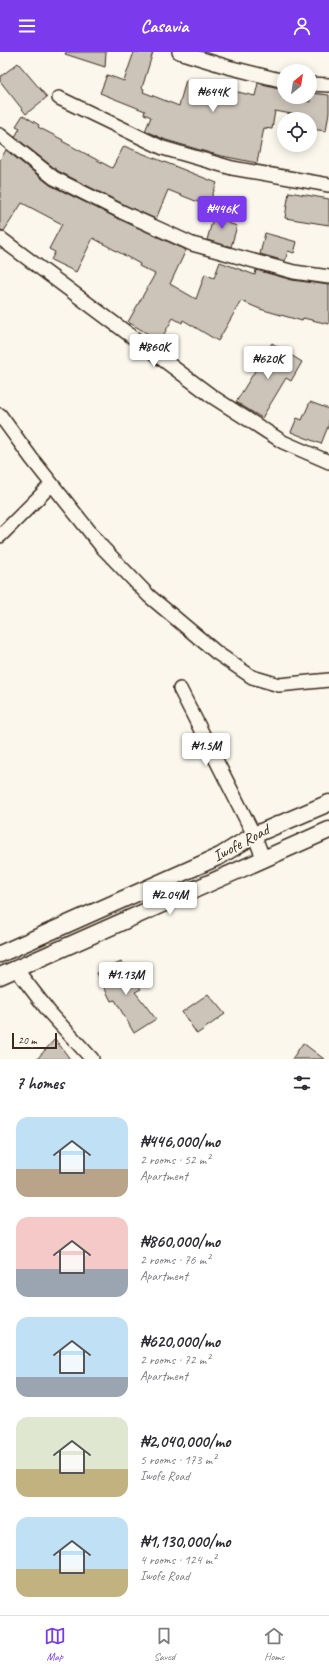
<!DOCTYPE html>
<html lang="en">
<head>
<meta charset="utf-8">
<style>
	:root { --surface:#fff; --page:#f7f7f7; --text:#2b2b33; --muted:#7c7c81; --line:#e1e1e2; --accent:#7c3aed }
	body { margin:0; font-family:Caveat,sans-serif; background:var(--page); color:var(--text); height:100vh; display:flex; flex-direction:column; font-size:15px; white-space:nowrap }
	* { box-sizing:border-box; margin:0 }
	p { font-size:13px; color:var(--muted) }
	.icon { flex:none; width:22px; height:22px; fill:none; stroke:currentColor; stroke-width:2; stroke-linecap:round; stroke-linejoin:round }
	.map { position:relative; height:1007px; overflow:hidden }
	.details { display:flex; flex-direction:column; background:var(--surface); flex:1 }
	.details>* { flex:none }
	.needle { width:26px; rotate:30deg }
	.buttons { position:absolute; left:277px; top:12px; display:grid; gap:8px }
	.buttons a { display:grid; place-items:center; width:40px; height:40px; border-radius:50%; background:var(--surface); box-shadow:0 2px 10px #0003; font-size:20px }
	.scale { position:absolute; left:12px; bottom:10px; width:45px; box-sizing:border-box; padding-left:4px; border:2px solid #3b2a1e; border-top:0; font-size:11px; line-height:14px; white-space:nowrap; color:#3b2a1e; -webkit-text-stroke:3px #fbf7ec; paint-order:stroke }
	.price { position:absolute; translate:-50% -34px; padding:0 9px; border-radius:4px; background:#fff; color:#222; font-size:13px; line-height:26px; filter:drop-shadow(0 1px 2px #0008) }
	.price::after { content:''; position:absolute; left:50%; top:24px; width:12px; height:9px; margin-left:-6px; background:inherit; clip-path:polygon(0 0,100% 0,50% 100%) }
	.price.selected { background:var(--accent); color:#fff }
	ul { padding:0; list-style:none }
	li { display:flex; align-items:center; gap:12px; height:100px; padding:0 16px }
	li span { display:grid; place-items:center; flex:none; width:112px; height:80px; border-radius:12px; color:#555 }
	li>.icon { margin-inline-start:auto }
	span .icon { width:48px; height:48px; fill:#fffc; stroke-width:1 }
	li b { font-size:17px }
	h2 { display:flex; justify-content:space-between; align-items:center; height:48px; padding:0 16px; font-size:17px }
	header { display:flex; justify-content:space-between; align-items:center; height:52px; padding:0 16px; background:var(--accent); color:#fff; font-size:18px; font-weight:800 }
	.tab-bar { display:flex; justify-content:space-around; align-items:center; height:56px; border-top:1px solid var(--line); background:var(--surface); font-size:11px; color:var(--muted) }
	.tab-bar a { display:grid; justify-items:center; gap:2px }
	.tab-bar .selected { color:var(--accent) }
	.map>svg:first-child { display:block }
	.building { fill:#ccc4b9; stroke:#3b2a1e }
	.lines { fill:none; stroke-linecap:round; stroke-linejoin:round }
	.minor-casing { stroke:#3b2a1e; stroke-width:16 }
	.tertiary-casing { stroke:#3b2a1e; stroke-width:19 }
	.minor { stroke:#fbf7ec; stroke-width:13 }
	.tertiary { stroke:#fbf7ec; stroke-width:16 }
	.labels { text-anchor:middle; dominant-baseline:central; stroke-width:3; stroke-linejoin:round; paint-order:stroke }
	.street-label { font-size:16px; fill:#3b2a1e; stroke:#fbf7ec }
</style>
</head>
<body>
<header><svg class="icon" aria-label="menu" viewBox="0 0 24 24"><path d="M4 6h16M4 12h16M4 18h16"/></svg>Casavia<svg class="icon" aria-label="person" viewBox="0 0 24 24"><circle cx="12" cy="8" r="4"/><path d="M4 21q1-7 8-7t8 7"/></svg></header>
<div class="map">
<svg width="329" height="1007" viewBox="0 0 329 1007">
	<rect width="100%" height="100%" fill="#fbf7ec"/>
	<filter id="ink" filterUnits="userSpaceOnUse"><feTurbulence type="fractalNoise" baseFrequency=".025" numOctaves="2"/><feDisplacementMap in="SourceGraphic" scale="8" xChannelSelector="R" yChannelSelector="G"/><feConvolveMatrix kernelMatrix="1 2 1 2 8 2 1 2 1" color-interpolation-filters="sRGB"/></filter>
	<g filter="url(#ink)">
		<!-- building -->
		<path class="building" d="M 66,0 L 106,0 L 105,15 L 65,2 Z
			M 134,0 L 153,0 L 142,36 L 144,37 L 143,40 L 179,54 L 186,28 L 255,44 L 258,31 L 283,37 L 281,44 L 284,45 L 310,50 L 311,41 L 329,43 L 329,60 L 326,79 L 310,77 L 310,67 L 308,67 L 308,65 L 275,59 L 272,77 L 264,76 L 257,111 L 217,103 L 166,88 L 145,79 L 151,65 L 144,62 L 145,59 L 100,41 L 107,23 L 124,29 Z
			M 18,11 L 47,45 L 26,62 L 0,29 L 0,25 Z
			M 23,63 L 39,73 L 38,75 L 63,88 L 62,89 L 112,116 L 124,94 L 217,131 L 208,154 L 168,138 L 156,167 L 125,153 L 58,119 L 15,85 L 20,76 L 16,74 Z
			M 6,98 L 50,133 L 119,167 L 186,198 L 170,232 L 196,247 L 205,222 L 214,226 L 220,210 L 255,223 L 256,218 L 292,228 L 329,233 L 329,272 L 303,266 L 302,269 L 260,257 L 241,249 L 218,289 L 183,268 L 182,271 L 173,266 L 160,289 L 128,270 L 155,222 L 139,214 L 140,212 L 93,186 L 76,220 L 51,208 L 55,200 L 49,197 L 62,172 L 22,151 L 4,179 L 0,178 L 0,108 Z
			M 289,140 L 329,147 L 329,173 L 285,166 Z
			M 215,159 L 230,164 L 228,171 L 237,174 L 231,195 L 207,188 Z
			M 265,181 L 297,190 L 294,201 L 288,199 L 285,209 L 260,202 Z
			M 272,291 L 302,310 L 291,329 L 286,326 L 262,366 L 236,350 Z
			M 310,350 L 329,357 L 329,372 L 321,392 L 291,380 L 297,366 L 302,368 Z
			M 121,910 L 141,937 L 135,940 L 156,967 L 134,981 L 115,948 L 111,949 L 97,921 Z
			M 208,942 L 225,962 L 197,982 L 182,960 Z
			M 55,987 L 70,1007 L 37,1007 Z
			M 303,991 L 324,1007 L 292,1007 Z"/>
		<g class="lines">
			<!-- minor casing -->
			<g class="minor-casing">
				<path id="minor" d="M 179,0 L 228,15 L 284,29
					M 310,32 L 329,33
					M 59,46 L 163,96 L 232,116 L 329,133
					M 0,83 L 54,126 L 122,160 L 192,192 L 294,220 L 329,225
					M 0,186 L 213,345 L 283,390 L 329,410
					M 0,363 L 32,407 L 102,495 L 149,544 L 217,601 L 252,625 L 279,633 L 329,628
					M 0,484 L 52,432
					M 180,637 L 254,783 L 264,808
					M 16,917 L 50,961 L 92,1007"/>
			</g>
			<!-- tertiary casing -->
			<g class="tertiary-casing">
				<path id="tertiary" d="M 0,902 L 220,804 L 254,783 L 329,751
					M 0,924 L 329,778"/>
			</g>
			<!-- minor -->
			<use href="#minor" class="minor"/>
			<!-- tertiary -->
			<use href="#tertiary" class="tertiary"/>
		</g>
	</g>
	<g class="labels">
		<!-- street labels -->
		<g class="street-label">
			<text transform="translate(241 791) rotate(-28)">Iwofe Road</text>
		</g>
	</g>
</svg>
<div class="buttons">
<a><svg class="needle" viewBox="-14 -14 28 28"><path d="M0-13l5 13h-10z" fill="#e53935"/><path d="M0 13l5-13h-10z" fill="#7c7c81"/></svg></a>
<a><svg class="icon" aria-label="locate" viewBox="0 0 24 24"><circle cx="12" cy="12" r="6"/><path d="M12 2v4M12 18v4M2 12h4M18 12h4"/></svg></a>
</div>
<div class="scale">20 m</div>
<b class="price" style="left:213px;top:61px">₦644K</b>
<b class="price selected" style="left:222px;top:178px">₦446K</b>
<b class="price" style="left:154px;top:316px">₦860K</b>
<b class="price" style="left:268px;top:328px">₦620K</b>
<b class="price" style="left:206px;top:715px">₦1.5M</b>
<b class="price" style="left:170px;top:864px">₦2.04M</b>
<b class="price" style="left:126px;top:944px">₦1.13M</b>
</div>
<section class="details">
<h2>7 homes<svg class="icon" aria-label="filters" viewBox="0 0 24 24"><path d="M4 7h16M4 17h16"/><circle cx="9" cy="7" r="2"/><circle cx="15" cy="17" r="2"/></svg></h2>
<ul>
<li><span style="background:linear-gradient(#bfe0f5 65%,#b9a48a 0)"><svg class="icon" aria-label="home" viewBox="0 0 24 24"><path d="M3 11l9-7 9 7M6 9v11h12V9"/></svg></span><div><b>₦446,000/mo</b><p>2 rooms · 52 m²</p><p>Apartment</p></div></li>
<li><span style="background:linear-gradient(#f6c9c9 65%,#9aa5b1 0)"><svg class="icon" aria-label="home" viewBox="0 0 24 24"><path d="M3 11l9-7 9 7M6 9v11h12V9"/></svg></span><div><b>₦860,000/mo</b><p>2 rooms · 76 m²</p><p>Apartment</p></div></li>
<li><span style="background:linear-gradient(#bfe0f5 75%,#9aa5b1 0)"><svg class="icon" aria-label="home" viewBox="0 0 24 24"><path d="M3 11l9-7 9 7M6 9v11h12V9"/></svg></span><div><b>₦620,000/mo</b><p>2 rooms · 72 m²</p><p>Apartment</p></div></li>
<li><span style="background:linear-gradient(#dfe7d0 65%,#c2b280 0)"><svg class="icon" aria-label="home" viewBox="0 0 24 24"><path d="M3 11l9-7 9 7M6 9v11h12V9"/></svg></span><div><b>₦2,040,000/mo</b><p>5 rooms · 173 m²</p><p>Iwofe Road</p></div></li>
<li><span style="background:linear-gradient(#bfe0f5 65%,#c2b280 0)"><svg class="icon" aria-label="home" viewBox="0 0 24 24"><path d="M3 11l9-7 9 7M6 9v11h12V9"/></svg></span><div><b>₦1,130,000/mo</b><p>4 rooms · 124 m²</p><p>Iwofe Road</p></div></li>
</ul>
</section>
<nav class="tab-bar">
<a class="selected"><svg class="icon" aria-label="map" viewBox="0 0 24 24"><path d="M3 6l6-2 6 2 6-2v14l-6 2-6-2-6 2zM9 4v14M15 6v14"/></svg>Map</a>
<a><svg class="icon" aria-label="saved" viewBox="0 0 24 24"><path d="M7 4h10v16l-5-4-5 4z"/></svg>Saved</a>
<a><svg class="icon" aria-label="home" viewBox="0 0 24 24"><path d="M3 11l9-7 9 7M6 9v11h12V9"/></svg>Home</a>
</nav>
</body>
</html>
